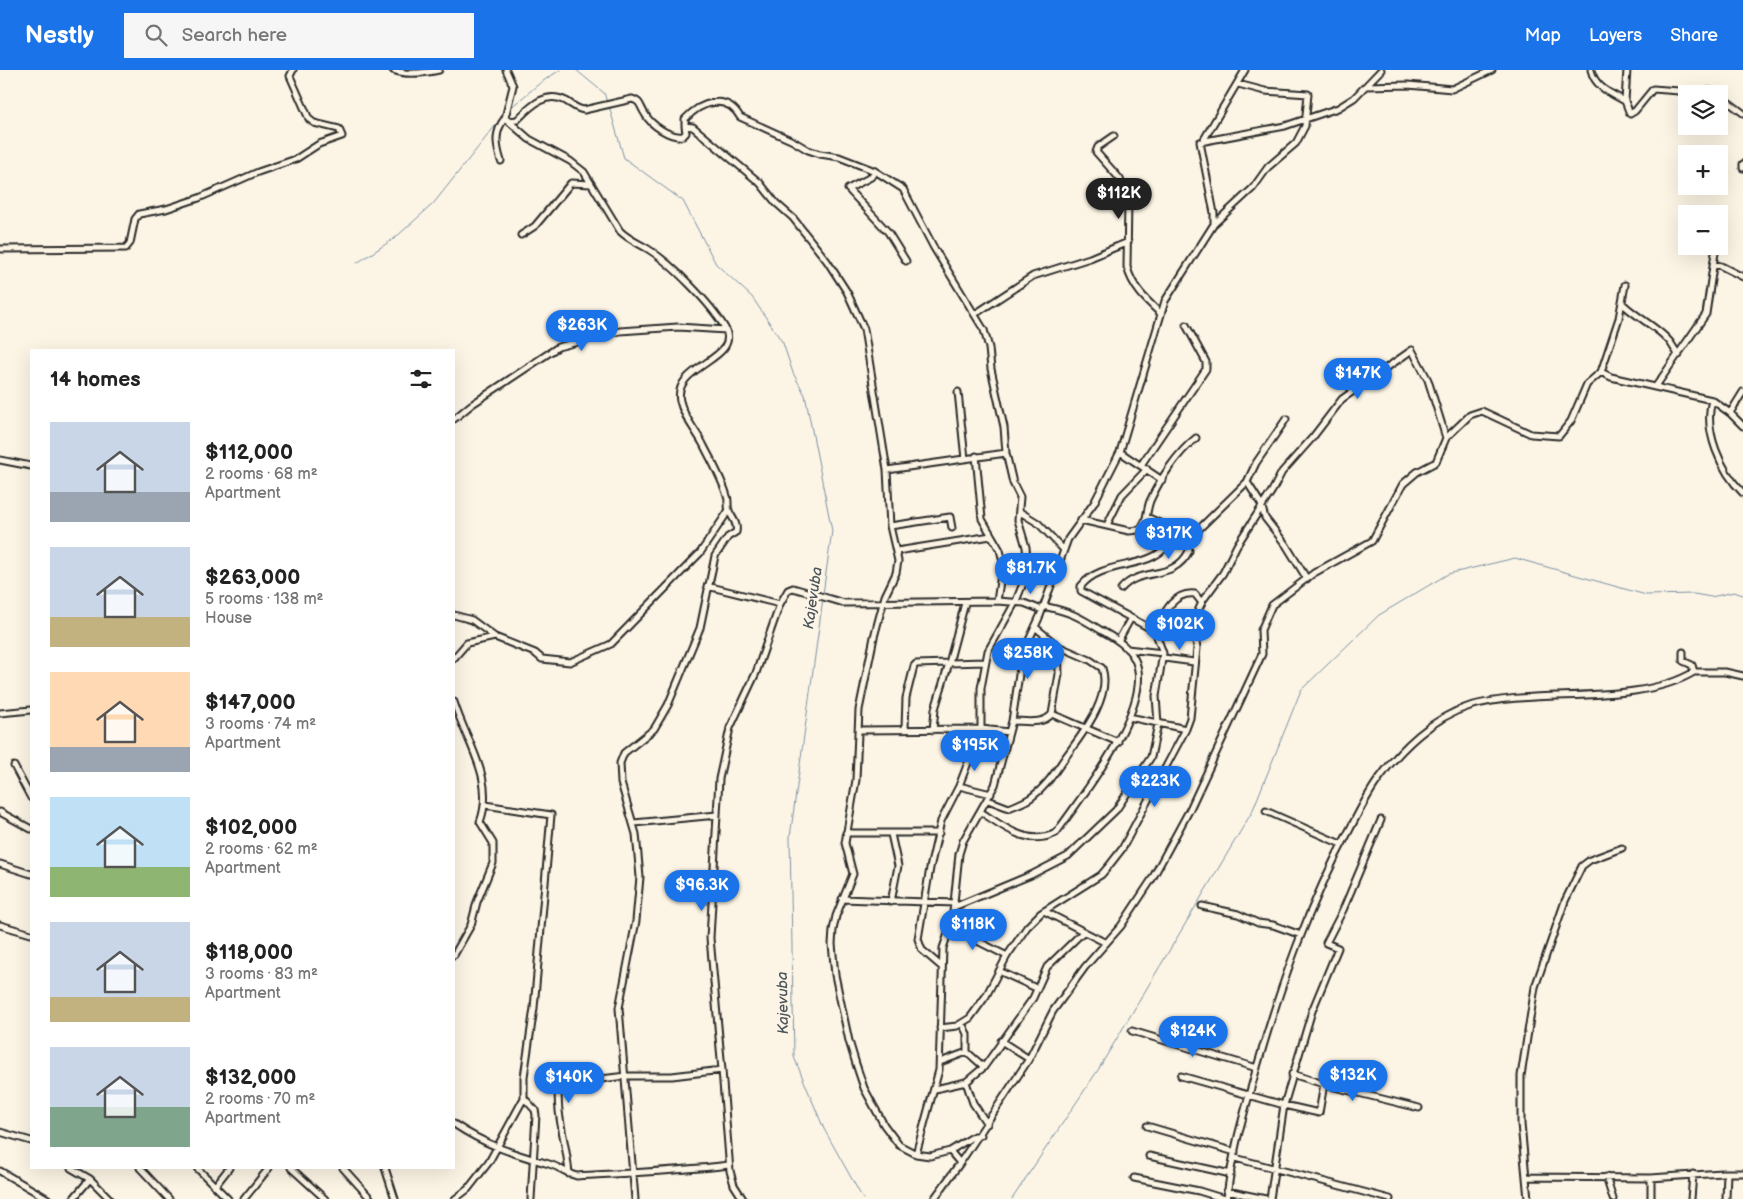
<!DOCTYPE html>
<html lang="en">
<head>
<meta charset="utf-8">
<style>
	:root { --surface:#fff; --page:#f6f6f6; --text:#222; --muted:#767676; --accent:#1a73e8 }
	body { margin:0; font-family:"Balsamiq Sans",sans-serif; background:var(--page); color:var(--text); height:100vh; display:flex; flex-direction:column; font-size:19px; white-space:nowrap }
	* { box-sizing:border-box; margin:0 }
	p { font-size:16px; color:var(--muted) }
	.icon { flex:none; width:28px; height:28px; fill:none; stroke:currentColor; stroke-width:2; stroke-linecap:round; stroke-linejoin:round }
	.map { position:relative; flex:1; overflow:hidden }
	.panel { position:absolute; left:30px; top:279px; width:425px; height:820px; display:flex; flex-direction:column; background:var(--surface); border-radius:0px; box-shadow:0 5px 20px #0002 }
	.panel>* { flex:none }
	.buttons { position:absolute; left:1678px; top:15px; display:grid; gap:10px }
	.buttons a { display:grid; place-items:center; width:50px; height:50px; border-radius:0px; background:var(--surface); box-shadow:0 5px 20px #0002; font-size:25px }
	.price { position:absolute; translate:-50% -42px; padding:0 11px; border-radius:18px; background:var(--accent); color:#fff; font-size:16px; line-height:32px; filter:drop-shadow(0 1px 2px #0008) }
	.price::after { content:''; position:absolute; left:50%; top:30px; width:15px; height:11px; margin-left:-8px; background:inherit; clip-path:polygon(0 0,100% 0,50% 100%) }
	.price.selected { background:#222; color:#fff }
	ul { padding:0; list-style:none }
	li { display:flex; align-items:center; gap:15px; height:125px; padding:0 20px }
	li span { display:grid; place-items:center; flex:none; width:140px; height:100px; border-radius:0px; color:#555 }
	li>.icon { margin-inline-start:auto }
	span .icon { width:60px; height:60px; fill:#fffc; stroke-width:1 }
	li b { font-size:21px }
	h2 { display:flex; justify-content:space-between; align-items:center; height:60px; padding:0 20px; font-size:21px }
	header { display:flex; align-items:center; gap:30px; box-sizing:border-box; height:70px; padding:0 25px; background:var(--accent); color:#fff }
	header strong { font-size:24px }
	nav { display:flex; gap:28px; margin-inline-start:auto; font-size:18px }
	.search { width:350px; height:45px; background:var(--page); display:flex; align-items:center; gap:12px; box-sizing:border-box; padding:0 18px; border-radius:0px; color:var(--muted); font-size:19px }
	.map>svg:first-child { display:block }
	.lines { fill:none; stroke-linecap:round; stroke-linejoin:round }
	.stream { stroke:#7b90a6; stroke-width:1 }
	.minor-casing { stroke:#2b2b2b; stroke-width:9 }
	.minor { stroke:#fcf5e5; stroke-width:5 }
	.labels { text-anchor:middle; dominant-baseline:central; stroke-width:5; stroke-linejoin:round; paint-order:stroke }
	.water-label { font-size:15px; font-style:italic; fill:#4c555e; stroke:#fcf5e5 }
</style>
</head>
<body>
<header>
<strong>Nestly</strong>
<div class="search"><svg class="icon" aria-label="search" viewBox="0 0 24 24"><circle cx="10" cy="10" r="6"/><path d="M15 15l6 6"/></svg>Search here</div>
<nav><a>Map</a><a>Layers</a><a>Share</a></nav>
</header>
<div class="map">
<svg width="1743" height="1129" viewBox="0 0 1743 1129">
	<rect width="100%" height="100%" fill="#fcf5e5"/>
	<filter id="ink" filterUnits="userSpaceOnUse"><feTurbulence type="fractalNoise" baseFrequency=".02" numOctaves="2"/><feDisplacementMap in="SourceGraphic" scale="10" xChannelSelector="R" yChannelSelector="G"/><feConvolveMatrix kernelMatrix="1 2 1 2 8 2 1 2 1" color-interpolation-filters="sRGB"/></filter>
	<g filter="url(#ink)">
		<g class="lines">
			<!-- stream -->
			<path class="stream" d="M 576,0 L 604,23 L 607,32
				M 609,36 L 624,88 L 683,131 L 716,194 L 752,227 L 783,273 L 793,303 L 805,325 L 832,461 L 823,524
				M 509,39 L 540,13 L 560,0
				M 357,193 L 395,168 L 433,134 L 503,46
				M 823,528 L 790,767 L 794,987 L 824,1059 L 863,1129
				M 1012,1129 L 1098,1000 L 1252,742 L 1301,620 L 1379,545 L 1448,504 L 1515,488 L 1646,525 L 1694,524 L 1711,527 L 1734,522 L 1743,525"/>
			<!-- minor casing -->
			<g class="minor-casing">
				<path id="minor" d="M 393,0 C 407,6 425,3 439,0
					M 506,0 L 513,16 L 505,48 L 529,69 L 570,91 L 584,102 L 620,161 C 628,169 638,173 648,179 C 672,194 711,234 725,258 C 742,290 672,295 680,331 C 684,348 695,359 703,374 C 711,390 722,409 727,426 C 729,430 727,436 729,441 C 732,448 738,453 736,462 L 728,467 L 715,486 L 700,558 L 668,635 L 654,659 L 624,683 L 620,693 L 621,713 L 636,764 L 640,807 L 636,851 L 619,938 L 635,1129
					M 1591,0 C 1595,17 1610,23 1625,31 L 1630,44 L 1635,41 L 1653,19 L 1692,22 L 1710,21 L 1718,24
					M 1366,16 L 1408,15 L 1452,19 L 1492,0
					M 1719,25 L 1743,43
					M 1625,31 L 1627,0
					M 509,51 L 517,50 C 530,37 545,20 566,31 C 573,35 576,39 584,40 L 632,29 C 641,31 640,37 645,44 C 651,55 670,68 683,66 L 686,63 L 685,56 L 693,57 L 760,113 L 776,133 L 793,148 L 827,191 L 847,222 L 864,259 L 887,400 L 890,456 L 898,491 L 896,503 L 885,526 L 874,567 L 859,640 L 856,710 L 845,773 L 853,804 L 836,846 L 833,860 L 832,874 L 835,905 L 849,971 L 856,994 L 864,1018 L 884,1055 L 899,1075 L 916,1084 L 930,1086 L 950,1081 L 960,1093 L 1029,989 L 1053,941 L 1085,897 L 1121,856 L 1152,809 L 1190,739 L 1262,584 L 1261,560 L 1272,535 L 1314,503 L 1372,471 L 1403,414 L 1417,402 L 1436,392 L 1446,368 L 1470,345 L 1482,341 L 1531,364 L 1559,366 L 1571,351 L 1587,314 L 1601,302 L 1611,307 L 1712,330 L 1730,343 L 1743,356
					M 685,56 L 685,49 C 701,32 726,23 740,47 L 793,71 L 808,80 L 820,84 L 839,87 L 875,101 L 903,119 L 934,178 L 984,260 L 989,278 L 991,299 L 1004,357 L 1006,383 L 1013,413 L 1020,427 L 1018,450 L 1026,477 L 1028,501 L 1016,531 L 988,581 L 981,618 L 981,659 L 959,716 L 941,751 L 930,798 L 918,869 L 922,880 L 942,897
					M 1114,66 L 1098,77 L 1096,82 L 1120,109 L 1128,130 L 1127,197 C 1132,217 1146,230 1160,243
					M 1203,71 L 1245,0
					M 501,91 C 496,75 494,62 505,48
					M 1743,94 L 1743,98
					M 875,101 L 871,107 L 848,119 L 888,162 L 906,191
					M 1214,154 L 1214,143 L 1200,72 L 1285,56 L 1338,38 L 1354,28 L 1381,0
					M 521,165 L 535,156 L 571,113 L 591,114
					M 0,179 L 126,178 L 130,173 L 135,149 L 139,144 L 166,139 L 199,128 L 258,102 L 296,89 L 319,74 L 342,66 L 339,59 L 314,53 L 309,49 L 290,6 L 293,0
					M 1713,194 L 1721,196 L 1743,207
					M 1623,234 C 1636,247 1659,258 1670,272 C 1673,276 1675,281 1679,285
					M 975,244 L 1033,206 L 1090,188 L 1128,172
					M 1601,302 L 1619,248 L 1625,215
					M 1656,316 L 1706,244 L 1716,176
					M 958,322 L 965,389
					M 1712,330 C 1703,361 1721,401 1743,423
					M 1730,343 L 1743,322
					M 454,349 L 471,335 L 558,277 L 620,261 L 678,257 L 726,260
					M 1120,382 L 1162,410
					M 976,386 L 982,449 L 1000,480 L 1003,492 L 997,531
					M 0,390 L 31,396
					M 1141,395 L 1206,299 L 1206,292 L 1186,255
					M 887,400 L 1006,383
					M 1247,412 L 1261,434 L 1265,448 L 1286,475 L 1307,509
					M 1020,442 L 1038,453 L 1064,480
					M 1081,450 L 1129,461 L 1139,460 C 1148,452 1146,441 1150,431 C 1160,409 1177,383 1196,368
					M 1107,455 L 1122,425 L 1147,399
					M 890,456 L 950,447 L 952,458
					M 1189,474 L 1200,458 L 1247,412 L 1256,393 L 1286,349
					M 897,481 L 991,466
					M 707,516 L 780,534 L 788,520 L 793,518 L 844,533 L 997,531 L 1024,533 L 1042,540
					M 1121,519 C 1140,496 1174,512 1189,481 L 1187,468 L 1183,464 L 1147,447
					M 454,545 L 472,550 L 495,567 L 535,583 L 542,589 L 570,592 L 611,574 L 700,483 L 729,440
					M 1131,548 L 1081,521 L 1081,516 C 1103,489 1147,501 1168,475
					M 1155,561 C 1163,545 1173,521 1195,524 L 1202,533
					M 1127,579 L 1163,583
					M 454,588 L 467,573 L 495,567
					M 1164,588 L 1194,592
					M 1694,602 L 1725,602 L 1743,606
					M 454,632 C 466,672 496,709 480,752 L 493,773 L 493,793 L 477,832 L 471,855 L 454,885
					M 0,643 L 31,640
					M 1052,644 L 1118,672
					M 1129,647 L 1186,659
					M 1012,651 C 1025,651 1043,655 1052,644 L 1059,604 L 1058,576
					M 905,659 L 906,628 L 914,596 L 916,594 L 949,593 L 965,533
					M 859,660 L 981,659 L 1009,662
					M 933,660 L 935,639 L 949,593 L 985,592
					M 14,696 L 31,728
					M 959,716 L 991,724
					M 988,730 L 1009,738 C 1018,734 1026,732 1033,726 C 1048,715 1056,700 1067,685 C 1083,663 1112,627 1102,598 L 1090,590 L 1058,576 L 1035,557
					M 1266,741 L 1341,774
					M 0,742 L 31,759
					M 981,742 C 1004,757 1028,777 1056,763 C 1081,727 1158,632 1134,588 C 1127,575 1114,568 1102,561 C 1078,546 1071,542 1043,536
					M 717,745 L 719,709 L 730,658 L 756,603 L 780,534
					M 634,753 L 717,745 L 710,868 L 722,1000
					M 846,763 L 939,763
					M 891,764 L 898,796 L 891,832
					M 0,794 L 31,804
					M 842,829 L 955,833
					M 1202,836 L 1238,844 L 1258,853 L 1273,855 L 1301,865
					M 954,837 L 1031,805 L 1068,786 L 1116,740 L 1151,687 L 1158,654 L 1156,626 L 1163,583 L 1155,561 L 1131,548 L 1118,571
					M 1044,841 L 1106,873
					M 0,855 L 31,864
					M 950,857 L 1007,886
					M 999,901 L 1036,918
					M 940,958 L 957,956 L 970,948 L 986,926 L 1007,886 L 1027,857 L 1041,843 L 1101,805 L 1108,797 L 1122,779 L 1186,659 L 1190,648 L 1197,578 L 1193,552 L 1203,530 L 1223,503 L 1237,475 L 1272,421 L 1282,402 L 1313,367 L 1342,329 L 1412,280 L 1428,310 L 1446,368
					M 1132,961 L 1257,998
					M 1001,971 L 1029,989
					M 967,982 L 984,997
					M 940,992 L 967,982 L 967,964 L 962,953
					M 1292,1004 L 1330,1016 L 1419,1038
					M 1181,1006 L 1284,1035 L 1312,941 L 1338,878 L 1326,873 L 1343,840 L 1381,750
					M 966,1012 L 973,1033 L 987,1054
					M 935,1019 L 966,1012 L 984,997 L 1033,928 L 1047,897 L 1083,862
					M 524,1028 L 535,1040 L 536,1045 L 531,1129
					M 454,1054 C 485,1075 514,1084 549,1094 C 560,1097 567,1104 577,1106 C 628,1103 679,1101 729,1095
					M 1147,1056 L 1235,1082
					M 0,1062 L 31,1071
					M 950,1081 L 974,1066 L 981,1065
					M 916,1084 L 939,1000 L 943,878 L 952,852 L 959,784 L 963,771 L 995,715 L 1012,651 L 1020,598 L 1029,570 L 1040,546 L 1068,469 L 1094,433 L 1120,382 L 1165,231 L 1214,154 L 1253,118 L 1268,97 L 1296,73 L 1305,56 L 1308,24 L 1265,21 L 1238,14
					M 1149,1086 L 1231,1104
					M 1235,1088 L 1390,1129
					M 71,1098 L 90,1109 L 110,1129
					M 140,1098 L 169,1129
					M 197,1098 L 228,1129
					M 291,1098 L 325,1129
					M 343,1098 L 371,1129
					M 385,1098 L 395,1129
					M 0,1101 L 48,1129
					M 1727,1103 L 1743,1103
					M 569,1104 C 567,1074 555,1044 559,1014 L 626,1006 L 672,1006 L 722,1000 L 730,1101 L 734,1115 L 743,1129
					M 1526,1107 L 1651,1108 L 1722,1103 L 1727,1103 L 1726,1129
					M 1606,1107 L 1613,1129
					M 1134,1108 L 1199,1121 L 1225,1129
					M 1651,1108 L 1651,1129
					M 215,1116 L 229,1098
					M 1227,1121 L 1266,1129
					M 73,1129 L 90,1109
					M 244,1129 L 269,1098
					M 455,1129 L 468,1119 L 489,1092 L 524,1028 L 524,1007 L 534,938 L 551,745 L 485,735
					M 934,1129 L 960,1093
					M 1227,1129 C 1231,1084 1245,1040 1257,997 C 1281,914 1309,834 1350,759 C 1359,742 1367,725 1378,710 C 1400,679 1433,647 1470,636 C 1536,617 1636,637 1694,602 L 1692,595 L 1683,591 L 1683,582
					M 1270,1129 L 1284,1035 L 1319,1043 L 1324,1014
					M 1528,1129 L 1521,1054 L 1521,1006 L 1535,917 L 1565,831 L 1582,796 L 1590,790 L 1622,778
					M 1691,1129 L 1693,1104"/>
			</g>
			<!-- minor -->
			<use href="#minor" class="minor"/>
		</g>
	</g>
	<g class="labels">
		<!-- water labels -->
		<g class="water-label">
			<text transform="translate(813 528) rotate(-82)">Kajevuba</text>
			<text transform="translate(783 933) rotate(-91)">Kajevuba</text>
		</g>
	</g>
</svg>
<div class="buttons">
<a><svg class="icon" aria-label="layers" viewBox="0 0 24 24"><path d="M12 4l9 5-9 5-9-5zM3 14l9 5 9-5"/></svg></a>
<a>+</a>
<a>−</a>
</div>
<b class="price selected" style="left:1119px;top:150px">$112K</b>
<b class="price" style="left:582px;top:282px">$263K</b>
<b class="price" style="left:1358px;top:330px">$147K</b>
<b class="price" style="left:1169px;top:490px">$317K</b>
<b class="price" style="left:1031px;top:525px">$81.7K</b>
<b class="price" style="left:1180px;top:581px">$102K</b>
<b class="price" style="left:1028px;top:610px">$258K</b>
<b class="price" style="left:975px;top:702px">$195K</b>
<b class="price" style="left:1155px;top:738px">$223K</b>
<b class="price" style="left:702px;top:842px">$96.3K</b>
<b class="price" style="left:973px;top:881px">$118K</b>
<b class="price" style="left:1193px;top:988px">$124K</b>
<b class="price" style="left:1353px;top:1032px">$132K</b>
<b class="price" style="left:569px;top:1034px">$140K</b>
<section class="panel">
<h2>14 homes<svg class="icon" aria-label="filters" viewBox="0 0 24 24"><path d="M4 7h16M4 17h16"/><circle cx="9" cy="7" r="2"/><circle cx="15" cy="17" r="2"/></svg></h2>
<ul>
<li><span style="background:linear-gradient(#c9d6e8 70%,#9aa5b1 0)"><svg class="icon" aria-label="home" viewBox="0 0 24 24"><path d="M3 11l9-7 9 7M6 9v11h12V9"/></svg></span><div><b>$112,000</b><p>2 rooms · 68 m²</p><p>Apartment</p></div></li>
<li><span style="background:linear-gradient(#c9d6e8 70%,#c2b280 0)"><svg class="icon" aria-label="home" viewBox="0 0 24 24"><path d="M3 11l9-7 9 7M6 9v11h12V9"/></svg></span><div><b>$263,000</b><p>5 rooms · 138 m²</p><p>House</p></div></li>
<li><span style="background:linear-gradient(#ffd9b3 75%,#9aa5b1 0)"><svg class="icon" aria-label="home" viewBox="0 0 24 24"><path d="M3 11l9-7 9 7M6 9v11h12V9"/></svg></span><div><b>$147,000</b><p>3 rooms · 74 m²</p><p>Apartment</p></div></li>
<li><span style="background:linear-gradient(#bfe0f5 70%,#8fb573 0)"><svg class="icon" aria-label="home" viewBox="0 0 24 24"><path d="M3 11l9-7 9 7M6 9v11h12V9"/></svg></span><div><b>$102,000</b><p>2 rooms · 62 m²</p><p>Apartment</p></div></li>
<li><span style="background:linear-gradient(#c9d6e8 75%,#c2b280 0)"><svg class="icon" aria-label="home" viewBox="0 0 24 24"><path d="M3 11l9-7 9 7M6 9v11h12V9"/></svg></span><div><b>$118,000</b><p>3 rooms · 83 m²</p><p>Apartment</p></div></li>
<li><span style="background:linear-gradient(#c9d6e8 60%,#7fa58c 0)"><svg class="icon" aria-label="home" viewBox="0 0 24 24"><path d="M3 11l9-7 9 7M6 9v11h12V9"/></svg></span><div><b>$132,000</b><p>2 rooms · 70 m²</p><p>Apartment</p></div></li>
</ul>
</section>
</div>
</body>
</html>
